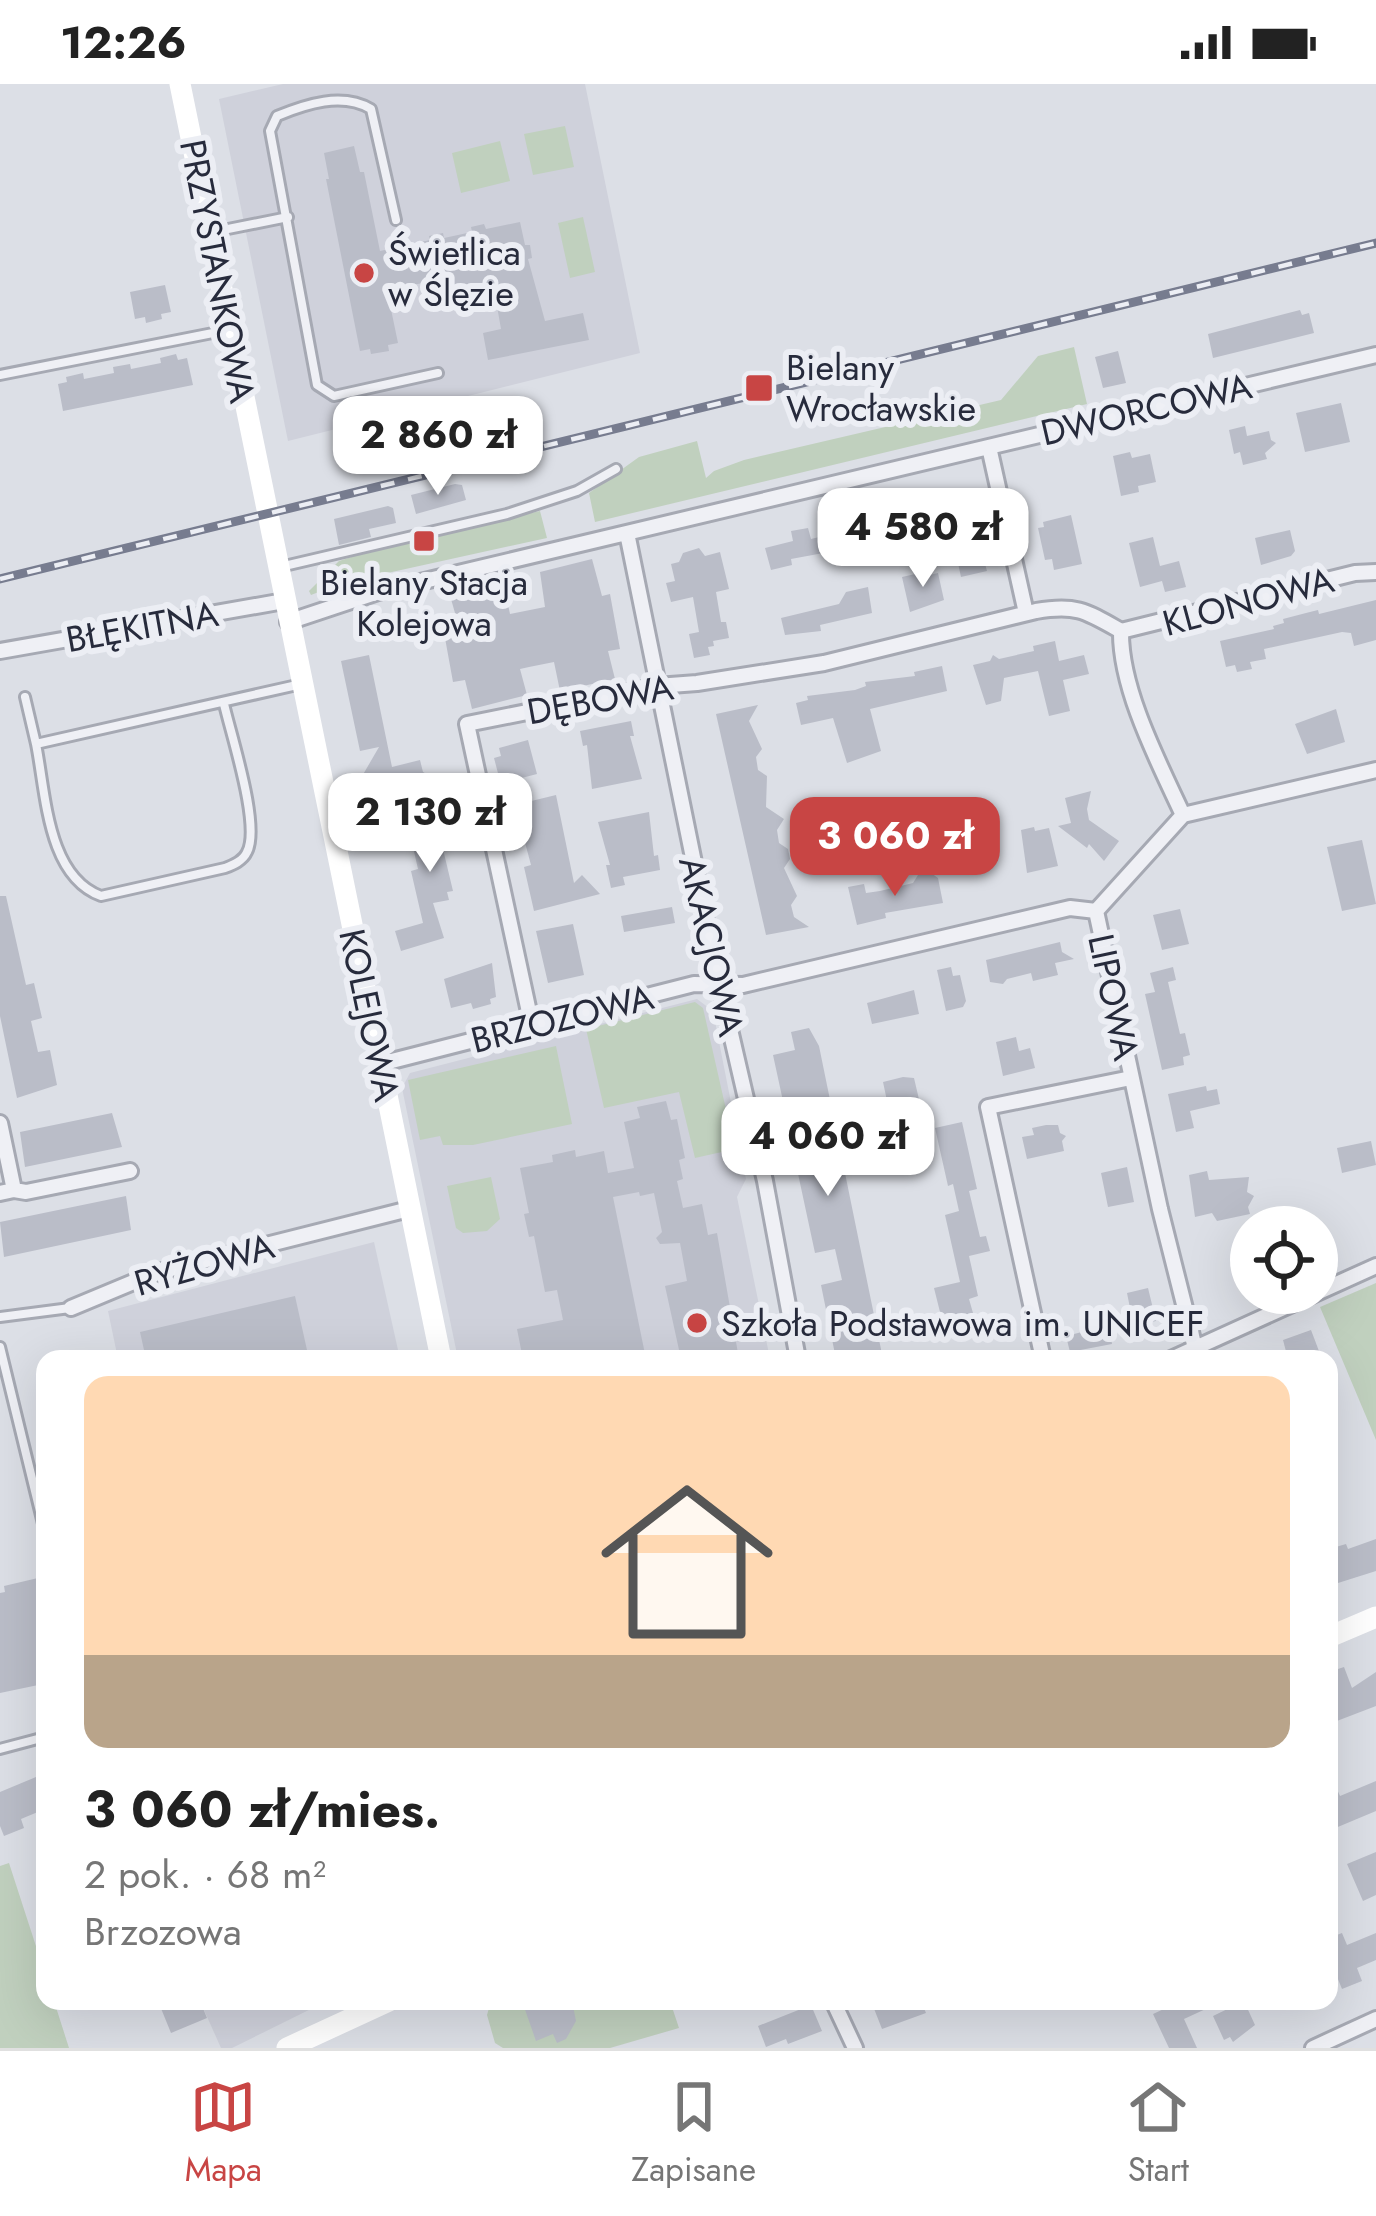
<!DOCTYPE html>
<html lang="pl">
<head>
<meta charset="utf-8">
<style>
	:root { --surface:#fff; --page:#f6f6f6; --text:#222; --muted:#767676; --line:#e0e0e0; --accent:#c84544 }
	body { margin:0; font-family:Jost,sans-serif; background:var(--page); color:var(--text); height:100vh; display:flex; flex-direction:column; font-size:45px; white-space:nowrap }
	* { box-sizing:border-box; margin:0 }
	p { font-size:39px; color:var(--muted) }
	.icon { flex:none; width:66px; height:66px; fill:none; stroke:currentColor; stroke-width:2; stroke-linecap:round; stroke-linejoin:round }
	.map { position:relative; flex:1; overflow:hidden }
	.panel { position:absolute; left:36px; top:1266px; width:1302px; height:660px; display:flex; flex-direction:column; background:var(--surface); border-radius:24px; box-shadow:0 12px 48px #0002 }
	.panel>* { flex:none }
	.buttons { position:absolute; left:1230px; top:1122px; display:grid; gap:24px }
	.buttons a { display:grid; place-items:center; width:108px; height:108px; border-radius:50%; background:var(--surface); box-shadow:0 12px 48px #0002; font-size:60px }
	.price { position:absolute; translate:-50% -102px; padding:0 27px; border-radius:24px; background:#fff; color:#222; font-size:39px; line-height:78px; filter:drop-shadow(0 3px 6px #0008) }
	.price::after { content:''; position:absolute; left:50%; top:72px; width:36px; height:27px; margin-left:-18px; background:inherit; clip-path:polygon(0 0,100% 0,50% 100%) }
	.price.on { background:var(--accent); color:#fff }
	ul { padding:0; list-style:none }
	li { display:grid; align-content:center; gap:24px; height:636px; padding:0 48px }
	li span { display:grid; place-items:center; height:372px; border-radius:24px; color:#555 }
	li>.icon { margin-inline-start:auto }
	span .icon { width:216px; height:216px; fill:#fffc; stroke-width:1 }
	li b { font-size:51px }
	.status { display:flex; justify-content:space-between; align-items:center; height:84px; padding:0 60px; background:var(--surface); direction:ltr }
	.status svg { height:33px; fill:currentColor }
	.tab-bar { display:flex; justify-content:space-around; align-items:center; height:168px; border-top:3px solid var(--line); background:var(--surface); font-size:33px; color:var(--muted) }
	.tab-bar a { display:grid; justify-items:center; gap:6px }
	.tab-bar .on { color:var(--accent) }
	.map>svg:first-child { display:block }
	.built { fill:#cfd1db }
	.green { fill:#c0d0be }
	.building { fill:#babdc8 }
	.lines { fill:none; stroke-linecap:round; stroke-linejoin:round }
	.lane-casing { stroke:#a6a9b3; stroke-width:14 }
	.street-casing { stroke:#a6a9b3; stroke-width:20 }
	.lane { stroke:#eff0f5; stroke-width:8 }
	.street { stroke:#eff0f5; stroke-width:14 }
	.secondary { stroke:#fff; stroke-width:21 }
	.rail-casing { stroke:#777c8f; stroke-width:9 }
	.rail { stroke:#eceef4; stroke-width:4.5; stroke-dasharray:14; stroke-linecap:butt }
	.poi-dot { fill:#c84544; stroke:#eceef4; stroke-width:4.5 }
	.labels { text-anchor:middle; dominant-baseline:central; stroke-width:12; stroke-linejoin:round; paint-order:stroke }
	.poi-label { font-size:36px; fill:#272b3c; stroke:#eceef4; text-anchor:start }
	.street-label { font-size:36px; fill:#272b3c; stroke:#eceef4 }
</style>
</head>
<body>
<div class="status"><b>12:26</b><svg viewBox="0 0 49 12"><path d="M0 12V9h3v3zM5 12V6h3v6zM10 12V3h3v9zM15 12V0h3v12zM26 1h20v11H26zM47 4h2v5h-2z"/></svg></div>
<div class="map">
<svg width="1376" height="1964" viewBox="0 0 1376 1964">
	<rect width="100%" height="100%" fill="#dcdfe6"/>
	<!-- built -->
	<path class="built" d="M 283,0 L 585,0 L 640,269 L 288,357 L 219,15 Z
		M 697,915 L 713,927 L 746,1095 L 737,1113 L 770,1275 L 458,1275 L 402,1004 L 410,989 Z
		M 374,1158 L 400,1275 L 118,1275 L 108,1227 Z
		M 200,1917 L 327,1917 L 232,1964 L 221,1964 Z"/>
	<!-- green -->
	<path class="green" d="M 565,42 L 574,83 L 533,91 L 524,50 Z
		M 500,57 L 510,97 L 461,109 L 452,69 Z
		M 583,133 L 595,188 L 570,194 L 558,139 Z
		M 1074,263 L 1087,320 L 595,438 L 589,409 L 639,373 L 697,357 L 706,394 L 714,387 L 744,376 L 1001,316 L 1038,272 Z
		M 540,427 L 547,454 L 342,499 L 311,511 L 309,507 L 339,477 L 389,461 Z
		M 695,918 L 703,924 L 735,1065 L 695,1074 L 679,1008 L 604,1024 L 586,945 Z
		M 556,962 L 572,1040 L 473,1061 L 443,1061 L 440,1052 L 420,1056 L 408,996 Z
		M 491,1093 L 500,1135 L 487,1147 L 463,1149 L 456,1144 L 447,1102 Z
		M 1376,1199 L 1376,1356 L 1320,1223 Z
		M 9,1779 L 45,1890 L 45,1917 L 54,1917 L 69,1964 L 0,1964 L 0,1782 Z
		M 491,1917 L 670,1917 L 679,1944 L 610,1964 L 503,1964 L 495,1959 L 487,1931 Z"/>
	<!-- building -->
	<path class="building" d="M 354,62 L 360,88 L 364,88 L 380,167 L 430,156 L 429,152 L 443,149 L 444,154 L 472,148 L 471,143 L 484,140 L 486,145 L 520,138 L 525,161 L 530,161 L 532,174 L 528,175 L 545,237 L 583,229 L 589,256 L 488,276 L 483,249 L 501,245 L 495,211 L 443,222 L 438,196 L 387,206 L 398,259 L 388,261 L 389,267 L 371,270 L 370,265 L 360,267 L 326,95 L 329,95 L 324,69 Z
		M 165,201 L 171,228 L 161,230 L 162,235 L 146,239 L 145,233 L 135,235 L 130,208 Z
		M 1300,226 L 1302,231 L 1309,229 L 1314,249 L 1213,274 L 1208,250 Z
		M 1118,267 L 1126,299 L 1103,304 L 1095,273 Z
		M 176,270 L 178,276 L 187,274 L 193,301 L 63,327 L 58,300 L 67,298 L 66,293 L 83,289 L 84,295 L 114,289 L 113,283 L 130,280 L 131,285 L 161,279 L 160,274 Z
		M 1341,319 L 1350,358 L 1305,368 L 1296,329 Z
		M 1245,342 L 1247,352 L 1269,347 L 1271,356 L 1276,359 L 1265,369 L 1267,375 L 1243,381 L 1240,368 L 1234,370 L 1229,346 Z
		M 1130,368 L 1132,374 L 1150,370 L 1156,398 L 1138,402 L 1139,408 L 1121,412 L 1113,372 Z
		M 455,400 L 462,401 L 466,416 L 416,430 L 411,411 Z
		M 966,409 L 987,487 L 961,493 L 951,447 L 898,458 L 892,418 L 905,425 L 911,424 L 912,429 L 946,422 L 944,414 Z
		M 388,422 L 393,424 L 396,439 L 369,445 L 371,453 L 339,461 L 334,435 Z
		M 1071,431 L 1082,480 L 1054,486 L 1052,475 L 1045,476 L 1038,444 L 1044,443 L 1043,438 Z
		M 808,444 L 811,455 L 840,448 L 845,465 L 791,475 L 792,481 L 771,486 L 765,464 L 793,457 L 791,447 Z
		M 1290,446 L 1295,467 L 1291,472 L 1261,481 L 1255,454 Z
		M 1153,453 L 1160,482 L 1179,477 L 1186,503 L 1165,508 L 1162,497 L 1140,503 L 1129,459 Z
		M 699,464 L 705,472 L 720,468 L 729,505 L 716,508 L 721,538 L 726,538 L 729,554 L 713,557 L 714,562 L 708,563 L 710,571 L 694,574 L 689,550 L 699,548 L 693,513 L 671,518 L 666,499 L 675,497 L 671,480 L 679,478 L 683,469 Z
		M 592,475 L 602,512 L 610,510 L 620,565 L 608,567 L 615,595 L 560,607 L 554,578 L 529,583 L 520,585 L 527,611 L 472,625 L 465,596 L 453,598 L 443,543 L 455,541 L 457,536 L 449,508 L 503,497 L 510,530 L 545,523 L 540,488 Z
		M 924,488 L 925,492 L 938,489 L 944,516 L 910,528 L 902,493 Z
		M 868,503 L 872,529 L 820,541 L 821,547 L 785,551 L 781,534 L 839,520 L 846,508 Z
		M 1376,516 L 1376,556 L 1354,562 L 1351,549 L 1342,548 L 1264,565 L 1266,575 L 1250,578 L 1252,585 L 1237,588 L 1235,581 L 1226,583 L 1220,557 L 1274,545 L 1273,542 L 1284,539 L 1283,535 L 1306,529 L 1318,526 L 1319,530 Z
		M 1055,557 L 1059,577 L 1084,571 L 1089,590 L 1063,596 L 1070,627 L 1049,632 L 1038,587 L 1004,594 L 1001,617 L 986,621 L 973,581 L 990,577 L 993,571 L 999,575 L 1034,567 L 1033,562 Z
		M 369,571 L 392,683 L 420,676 L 423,688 L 437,696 L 400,706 L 402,713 L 377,719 L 372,700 L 361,694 L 379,663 L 360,667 L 341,577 Z
		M 942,582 L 947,607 L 870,625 L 881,667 L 847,679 L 833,634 L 801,641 L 796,619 L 808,616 L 807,612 L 855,606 L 866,602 L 865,598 L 915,592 L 914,588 Z
		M 758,621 L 749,637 L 762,665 L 756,673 L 758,686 L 767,692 L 766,723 L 784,735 L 777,746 L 779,759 L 788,765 L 790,775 L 784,784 L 797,812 L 791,821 L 794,833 L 809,843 L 766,851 L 716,630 Z
		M 1336,625 L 1345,658 L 1307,670 L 1295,640 Z
		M 631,637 L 634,652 L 630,652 L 642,695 L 592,705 L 587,661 L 583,662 L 580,647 Z
		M 528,656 L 537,690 L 506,698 L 504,691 L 499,693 L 494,674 L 501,672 L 499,664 Z
		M 1091,707 L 1087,725 L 1089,736 L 1119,757 L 1104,777 L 1089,760 L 1087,764 L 1058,742 L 1071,739 L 1065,714 Z
		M 556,711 L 574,799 L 582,791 L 600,810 L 534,827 L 524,783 L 531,781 L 515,721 Z
		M 453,726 L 460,757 L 442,761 L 453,807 L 447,808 L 449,816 L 433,819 L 444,854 L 401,867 L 395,847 L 423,839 L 411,787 L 418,785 L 407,737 Z
		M 649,728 L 654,772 L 658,771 L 660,786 L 623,793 L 625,801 L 611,804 L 606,781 L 610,781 L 598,738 Z
		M 1034,743 L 1035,747 L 1049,744 L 1058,782 L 1027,789 L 1021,746 Z
		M 1362,756 L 1376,820 L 1342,827 L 1327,763 Z
		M 931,789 L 938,794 L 943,819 L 885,829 L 886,834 L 857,841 L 848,803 L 864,800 L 866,809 L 880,807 L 913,799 L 918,791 Z
		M 0,812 L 6,812 L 26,901 L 34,899 L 42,934 L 31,937 L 38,968 L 50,966 L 57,1001 L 17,1014 L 0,932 Z
		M 672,823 L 675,839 L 624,848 L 621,832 Z
		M 1180,825 L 1189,860 L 1162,866 L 1153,831 Z
		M 573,840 L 584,891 L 548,899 L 536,847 Z
		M 1060,858 L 1062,868 L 1074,875 L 1055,879 L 1058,891 L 1033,897 L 1031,889 L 1007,895 L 1003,900 L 990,898 L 986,876 Z
		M 492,879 L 496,913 L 490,915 L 491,920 L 473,925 L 471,919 L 451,924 L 444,895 Z
		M 951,883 L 953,892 L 960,891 L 966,917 L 963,923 L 946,927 L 937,886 Z
		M 1173,883 L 1176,896 L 1168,898 L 1180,950 L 1185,949 L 1190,971 L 1183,973 L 1184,981 L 1162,986 L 1145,910 L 1155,908 L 1150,889 Z
		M 914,906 L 919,930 L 872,940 L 867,919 Z
		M 809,944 L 819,962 L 883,1275 L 836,1275 L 821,1201 L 842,1196 L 835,1165 L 815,1169 L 797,1085 L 818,1081 L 812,1050 L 791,1054 L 773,971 L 795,966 L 791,948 Z
		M 1016,953 L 1019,967 L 1030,964 L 1035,984 L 1003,992 L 996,958 Z
		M 903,993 L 914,994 L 925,1041 L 886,1050 L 882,1033 L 890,1031 L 883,998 Z
		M 1206,1002 L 1207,1007 L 1217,1005 L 1220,1020 L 1190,1027 L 1194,1044 L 1176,1048 L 1168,1010 Z
		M 666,1017 L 671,1036 L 677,1035 L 685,1074 L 679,1076 L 683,1095 L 677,1097 L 683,1124 L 702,1120 L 708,1151 L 717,1149 L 739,1275 L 681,1275 L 665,1202 L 687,1197 L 680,1159 L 660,1160 L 656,1154 L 662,1148 L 654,1109 L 640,1112 L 639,1108 L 613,1113 L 646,1275 L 523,1275 L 517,1245 L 563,1236 L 557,1206 L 545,1208 L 534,1152 L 529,1153 L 524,1130 L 529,1129 L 520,1084 L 553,1078 L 552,1071 L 575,1066 L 576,1073 L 604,1067 L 608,1089 L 634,1084 L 624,1038 L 640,1034 L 637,1023 Z
		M 112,1029 L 122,1063 L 25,1083 L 20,1048 Z
		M 962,1038 L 977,1105 L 969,1107 L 980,1153 L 986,1152 L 990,1167 L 969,1172 L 978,1212 L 969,1215 L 975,1236 L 958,1243 L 951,1238 L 943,1240 L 934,1204 L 960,1198 L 945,1131 L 959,1127 L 953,1100 L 948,1102 L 935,1044 Z
		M 1046,1041 L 1058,1041 L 1060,1049 L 1066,1052 L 1062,1057 L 1064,1067 L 1027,1075 L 1022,1053 L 1034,1051 L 1032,1044 Z
		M 1371,1057 L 1376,1081 L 1342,1089 L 1337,1064 Z
		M 1127,1083 L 1134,1118 L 1108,1123 L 1101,1089 Z
		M 1207,1087 L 1209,1096 L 1249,1093 L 1247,1108 L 1254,1112 L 1248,1123 L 1250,1130 L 1217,1137 L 1212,1129 L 1195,1133 L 1189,1091 Z
		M 126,1112 L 131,1146 L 4,1173 L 0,1138 Z
		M 1148,1204 L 1156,1237 L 1110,1247 L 1112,1260 L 1070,1268 L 1066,1252 L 1082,1248 L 1080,1240 L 1131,1229 L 1127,1209 Z
		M 295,1212 L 309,1275 L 146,1275 L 140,1248 Z
		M 1311,1246 L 1322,1275 L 1288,1275 L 1283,1256 Z
		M 1376,1455 L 1376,1487 L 1338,1499 L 1329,1465 L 1346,1460 L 1348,1465 Z
		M 38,1494 L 45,1564 L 37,1566 L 43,1600 L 0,1609 L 0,1509 L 5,1508 L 4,1502 Z
		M 1344,1583 L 1352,1604 L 1376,1588 L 1376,1622 L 1329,1640 L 1329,1588 Z
		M 1329,1687 L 1340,1712 L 1376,1697 L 1376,1727 L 1333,1745 L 1329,1734 Z
		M 36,1693 L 45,1725 L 21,1735 L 24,1744 L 4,1752 L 0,1742 L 0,1708 Z
		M 1376,1768 L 1376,1811 L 1363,1817 L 1347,1780 Z
		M 1342,1849 L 1347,1861 L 1376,1849 L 1376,1876 L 1357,1884 L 1362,1897 L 1342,1905 L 1329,1873 L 1329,1854 Z
		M 158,1917 L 200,1917 L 207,1934 L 171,1949 Z
		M 522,1917 L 572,1917 L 576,1937 L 566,1955 L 557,1959 L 553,1950 L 536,1957 Z
		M 871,1917 L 921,1917 L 926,1929 L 882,1945 Z
		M 1181,1917 L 1223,1917 L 1184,1935 L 1197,1964 L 1169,1964 L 1153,1930 Z
		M 1244,1917 L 1255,1941 L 1233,1958 L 1230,1953 L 1224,1956 L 1213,1932 Z
		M 811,1921 L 822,1947 L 788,1960 L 786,1955 L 766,1963 L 758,1942 Z"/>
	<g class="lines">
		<!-- lane casing -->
		<g class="lane-casing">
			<path id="lane" d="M 396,136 L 371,25 C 342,8 306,20 277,32 L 270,47 L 317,301 L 334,312 L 438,289
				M 213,148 L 288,133
				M 0,291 L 228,246
				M 280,483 L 507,430 L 577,407 L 616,385
				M 25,613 L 36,660 L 297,601
				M 36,660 C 46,710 47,792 101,812 L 225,784 C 233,781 243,777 247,768 C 261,742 231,651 224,620
				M 0,1233 L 70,1224
				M 0,1263 L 45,1448
				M 45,1625 L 45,1652
				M 0,1665 L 45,1653"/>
		</g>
		<!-- street casing -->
		<g class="street-casing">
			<path id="street" d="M 989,363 L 1026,529
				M 627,449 L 713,872 L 765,1097 L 798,1275
				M 288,538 L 378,508 L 1376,271
				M 1121,547 L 1355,489 L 1376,488
				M 0,567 L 284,517
				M 1183,731 L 1376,686
				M 532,942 L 467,640 L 657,602 L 697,599 L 824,579 L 1036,527 C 1076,520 1086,527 1121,547 C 1120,605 1159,679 1183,731 L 1096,827 L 1160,1125 L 1195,1264
				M 380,980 L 694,900 L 743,901 L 1070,824 L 1096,827
				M 0,1039 L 14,1106 L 0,1109
				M 14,1106 L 26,1108 L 130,1087
				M 71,1224 L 155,1189 L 409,1125
				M 1043,1275 L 988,1023 L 1131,994
				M 1171,1275 L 1376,1182
				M 833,1917 L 855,1964
				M 1313,1964 L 1376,1935"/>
		</g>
		<!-- lane -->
		<use href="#lane" class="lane"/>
		<!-- street -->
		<use href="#street" class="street"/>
		<!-- secondary -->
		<path class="secondary" d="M 180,0 L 441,1275
			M 1329,1553 L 1376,1533
			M 287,1964 L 389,1917"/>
		<!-- rail casing -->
		<g class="rail-casing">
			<path id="rail" d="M 0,495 L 1376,159"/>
		</g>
		<!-- rail -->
		<use href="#rail" class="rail"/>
	</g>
	<!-- markers -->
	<g class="poi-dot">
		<circle cx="364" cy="189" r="12"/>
		<rect x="744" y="289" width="30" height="30" rx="6"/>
		<rect x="412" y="445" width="24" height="24" rx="6"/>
		<circle cx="697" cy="1239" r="12"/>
	</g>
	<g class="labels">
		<!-- poi labels -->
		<g class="poi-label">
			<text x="388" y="168">Świetlica<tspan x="388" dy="41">w Ślęzie</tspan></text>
			<text x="786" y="283">Bielany<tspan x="786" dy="41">Wrocławskie</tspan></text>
			<text x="424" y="498" text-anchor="middle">Bielany Stacja<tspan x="424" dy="41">Kolejowa</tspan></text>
			<text x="721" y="1239">Szkoła Podstawowa im. UNICEF</text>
		</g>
		<!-- street labels -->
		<g class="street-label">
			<text transform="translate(218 187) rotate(79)">PRZYSTANKOWA</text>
			<text transform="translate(1146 325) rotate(-13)">DWORCOWA</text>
			<text transform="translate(1248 517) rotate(-15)">KLONOWA</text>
			<text transform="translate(142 542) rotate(-10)">BŁĘKITNA</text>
			<text transform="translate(600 615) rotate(-10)">DĘBOWA</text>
			<text transform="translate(712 862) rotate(77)">AKACJOWA</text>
			<text transform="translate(1114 913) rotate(78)">LIPOWA</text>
			<text transform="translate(370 931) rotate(78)">KOLEJOWA</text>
			<text transform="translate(562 934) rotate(-14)">BRZOZOWA</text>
			<text transform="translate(204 1180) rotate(-16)">RYŻOWA</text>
		</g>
	</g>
</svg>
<div class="buttons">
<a><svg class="icon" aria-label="locate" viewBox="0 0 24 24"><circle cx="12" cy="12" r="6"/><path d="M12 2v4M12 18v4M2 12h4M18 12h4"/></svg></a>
</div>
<b class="price" style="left:438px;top:414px">2 860 zł</b>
<b class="price" style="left:923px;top:506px">4 580 zł</b>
<b class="price" style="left:430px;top:791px">2 130 zł</b>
<b class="price on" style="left:895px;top:815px">3 060 zł</b>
<b class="price" style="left:828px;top:1115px">4 060 zł</b>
<section class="panel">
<ul>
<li><span style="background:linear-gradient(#ffd9b3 75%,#b9a48a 0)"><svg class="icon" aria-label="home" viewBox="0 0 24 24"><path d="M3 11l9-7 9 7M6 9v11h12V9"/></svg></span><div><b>3 060 zł/mies.</b><p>2 pok. · 68 m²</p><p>Brzozowa</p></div></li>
</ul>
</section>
</div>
<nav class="tab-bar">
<a class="on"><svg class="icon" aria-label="map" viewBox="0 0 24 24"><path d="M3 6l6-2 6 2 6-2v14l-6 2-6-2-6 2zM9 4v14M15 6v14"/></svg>Mapa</a>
<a><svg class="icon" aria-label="saved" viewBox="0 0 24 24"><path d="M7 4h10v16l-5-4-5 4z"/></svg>Zapisane</a>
<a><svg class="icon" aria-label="home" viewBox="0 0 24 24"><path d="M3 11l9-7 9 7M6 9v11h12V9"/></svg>Start</a>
</nav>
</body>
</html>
